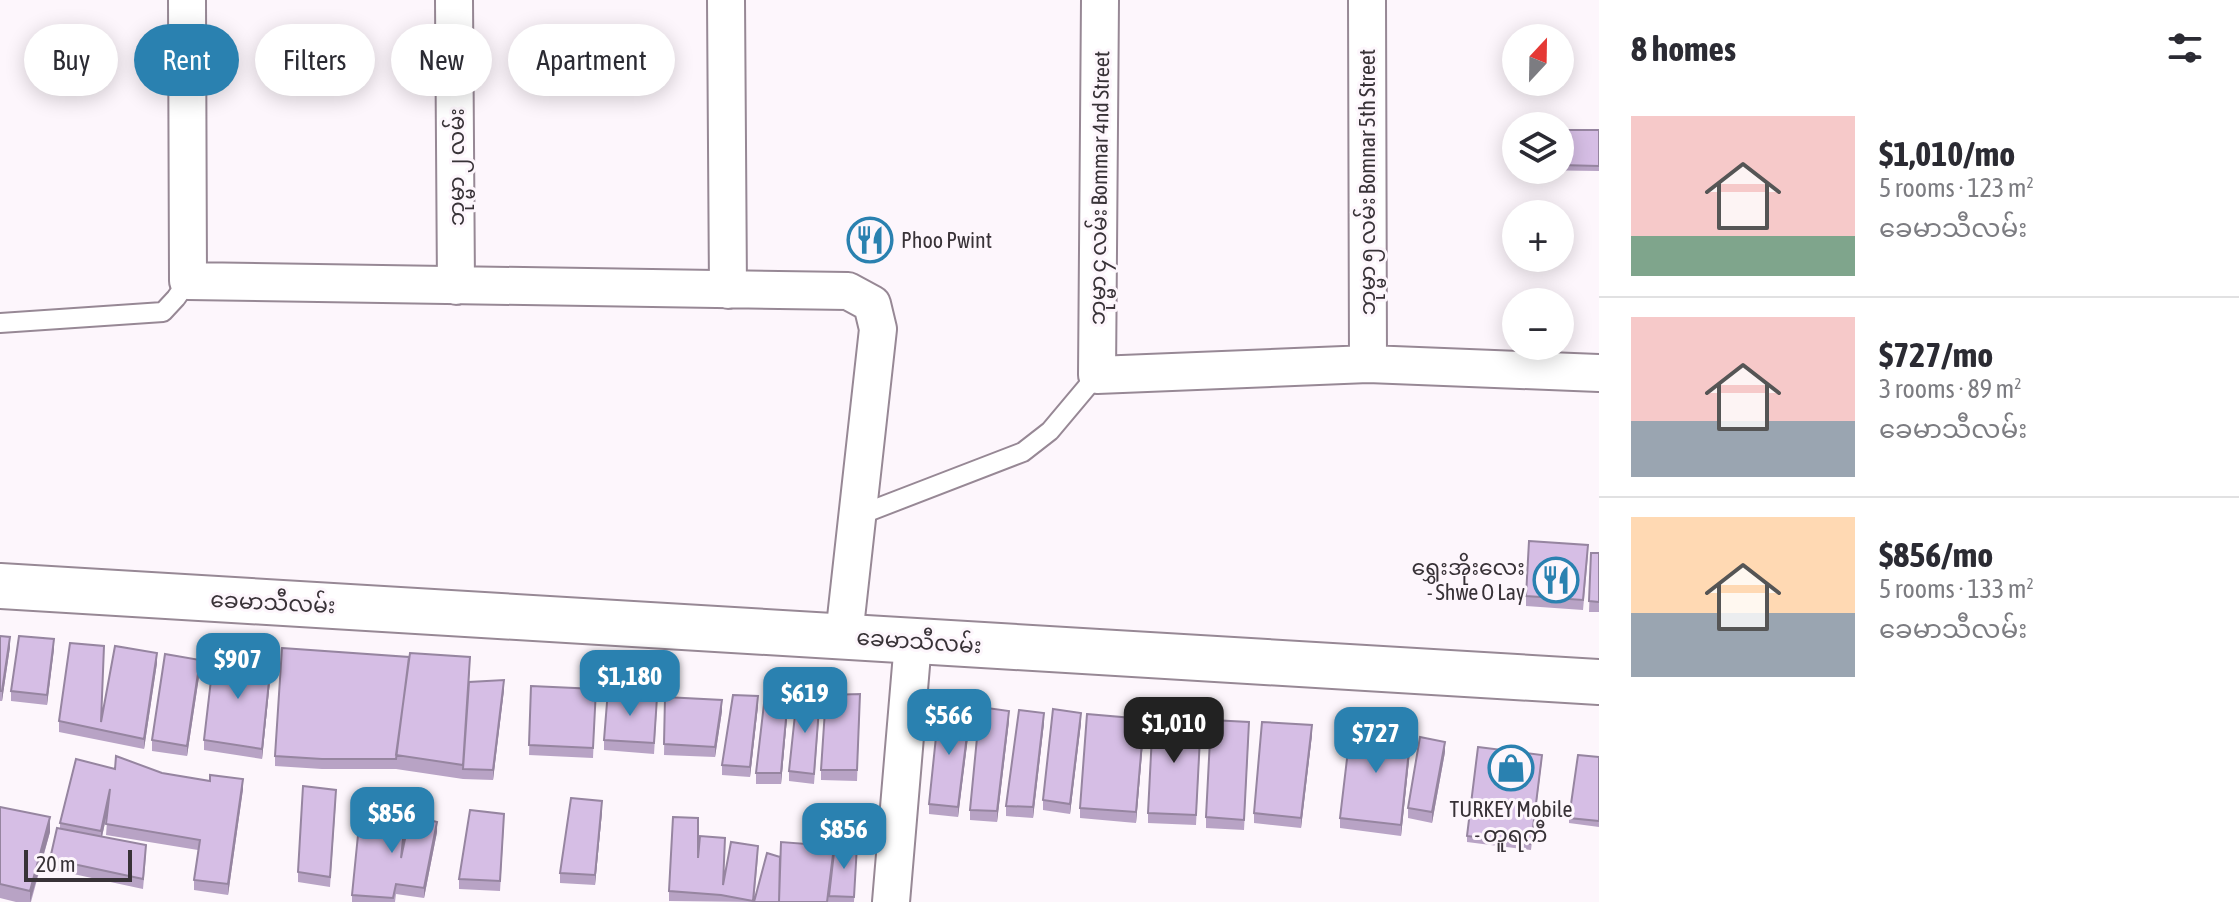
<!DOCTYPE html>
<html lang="en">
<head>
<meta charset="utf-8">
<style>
	:root { --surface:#fff; --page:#f2f2f3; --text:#2b2b33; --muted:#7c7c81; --line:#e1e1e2; --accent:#2a81b0 }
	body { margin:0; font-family:"Asap Condensed","Noto Sans Myanmar",sans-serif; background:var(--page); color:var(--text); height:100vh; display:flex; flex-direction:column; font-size:30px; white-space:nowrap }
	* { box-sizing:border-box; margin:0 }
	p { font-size:26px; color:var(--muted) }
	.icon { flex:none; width:44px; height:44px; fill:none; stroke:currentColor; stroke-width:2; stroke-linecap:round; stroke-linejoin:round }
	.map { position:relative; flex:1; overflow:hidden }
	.sheet { display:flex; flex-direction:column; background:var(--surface); width:640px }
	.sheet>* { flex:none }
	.hud { position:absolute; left:24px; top:24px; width:760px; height:72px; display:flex; gap:16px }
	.needle { width:52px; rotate:22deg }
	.fabs { position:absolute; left:1502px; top:24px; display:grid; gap:16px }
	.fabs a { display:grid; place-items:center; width:72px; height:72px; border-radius:50%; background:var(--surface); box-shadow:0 4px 20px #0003; font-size:40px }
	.scale { position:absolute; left:24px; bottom:20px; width:108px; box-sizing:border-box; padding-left:8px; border:4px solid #383237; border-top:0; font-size:22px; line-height:28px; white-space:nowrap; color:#383237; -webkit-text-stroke:6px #fdf6fc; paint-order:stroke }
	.price { position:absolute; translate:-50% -68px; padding:0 18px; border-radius:16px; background:var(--accent); color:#fff; font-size:26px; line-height:52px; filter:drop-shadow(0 2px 4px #0008) }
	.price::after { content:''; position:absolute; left:50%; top:48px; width:24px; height:18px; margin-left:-12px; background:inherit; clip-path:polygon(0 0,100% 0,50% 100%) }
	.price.current { background:#222; color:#fff }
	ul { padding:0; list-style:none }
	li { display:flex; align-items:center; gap:24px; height:200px; padding:0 32px }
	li+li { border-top:2px solid var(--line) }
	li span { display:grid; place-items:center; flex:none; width:224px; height:160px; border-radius:0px; color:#555 }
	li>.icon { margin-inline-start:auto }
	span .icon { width:96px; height:96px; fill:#fffc; stroke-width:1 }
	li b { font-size:34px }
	h2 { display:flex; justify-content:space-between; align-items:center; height:96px; padding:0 32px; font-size:34px }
	.pill { padding:0 28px; border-radius:36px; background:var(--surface); box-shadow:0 4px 20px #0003; font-size:28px; line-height:72px }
	.pill.current { background:var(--accent); color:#fff }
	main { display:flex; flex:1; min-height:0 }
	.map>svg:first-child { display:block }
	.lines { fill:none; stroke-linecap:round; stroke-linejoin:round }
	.service-casing { stroke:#978895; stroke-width:22 }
	.minor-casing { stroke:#978895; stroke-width:40 }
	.secondary-casing { stroke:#978895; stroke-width:48 }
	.service { stroke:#fff; stroke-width:18 }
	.minor { stroke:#fff; stroke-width:36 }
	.secondary { stroke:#fff; stroke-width:44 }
	.wall { fill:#b8a3c5 }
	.shaded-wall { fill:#9685a0 }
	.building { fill:#d6bee5; stroke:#9685a0; stroke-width:2 }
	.labels { text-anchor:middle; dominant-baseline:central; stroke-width:6; stroke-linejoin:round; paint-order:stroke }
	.street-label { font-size:22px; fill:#383237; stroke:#fdf6fc }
	.poi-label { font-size:22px; fill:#383237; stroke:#fdf6fc; text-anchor:start }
</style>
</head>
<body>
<main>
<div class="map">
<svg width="1599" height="902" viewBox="0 0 1599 902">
	<rect width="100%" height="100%" fill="#fdf6fc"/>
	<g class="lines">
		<!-- service casing -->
		<g class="service-casing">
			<path id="service" d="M 0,323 L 163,312 L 176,298 L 188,281
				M 857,516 L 1023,452 L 1050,431 L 1097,375"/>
		</g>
		<!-- minor casing -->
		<g class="minor-casing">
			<path id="minor" d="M 187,0 L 188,281 L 848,291 L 872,304 L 878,329 L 844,636
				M 454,0 L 456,286
				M 726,0 L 728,290
				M 1100,0 L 1097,375 L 1368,364 L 1599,373
				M 1367,0 L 1368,364
				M 891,902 L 913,642"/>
		</g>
		<!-- secondary casing -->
		<g class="secondary-casing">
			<path id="secondary" d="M 0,586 L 1599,682"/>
		</g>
		<!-- service -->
		<use href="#service" class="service"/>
		<!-- minor -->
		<use href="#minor" class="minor"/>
		<!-- secondary -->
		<use href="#secondary" class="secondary"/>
	</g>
	<!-- wall -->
	<path class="wall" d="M 1560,130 L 1599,130 L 1599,171 L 1527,170 L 1560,170 Z
		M 1591,553 L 1599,553 L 1599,612 L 1589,612 Z
		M 1588,555 L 1583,610 L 1526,606 L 1526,596 Z
		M 0,636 L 10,647 L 2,701 L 0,701 Z
		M 54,649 L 47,705 L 11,701 L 11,691 Z
		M 157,663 L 144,749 L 59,732 L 59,721 L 101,719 Z
		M 200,670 L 187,756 L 152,751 L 152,740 Z
		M 271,671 L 262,759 L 204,750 L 204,740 Z
		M 470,671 L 469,682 L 504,690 L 493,780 L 463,779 L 396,769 L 322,769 L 275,766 L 275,756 Z
		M 531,686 L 596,689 L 593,758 L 529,755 Z
		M 665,697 L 722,711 L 715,757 L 664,755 Z
		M 860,705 L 857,781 L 821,780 L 821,770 Z
		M 758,706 L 750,777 L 722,775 L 722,765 Z
		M 820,706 L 814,784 L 789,781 L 789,771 Z
		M 657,707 L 654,754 L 604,750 L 604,740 Z
		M 788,707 L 781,784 L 756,784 L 756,773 Z
		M 970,721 L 958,817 L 929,814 L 929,804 Z
		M 1009,721 L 997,822 L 970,820 L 970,810 Z
		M 1044,723 L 1033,818 L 1006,816 L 1006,806 Z
		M 1081,723 L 1070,814 L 1043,810 L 1043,800 Z
		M 1201,728 L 1196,825 L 1148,823 L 1148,813 Z
		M 1144,729 L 1136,823 L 1080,818 L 1080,808 Z
		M 1249,732 L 1244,830 L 1206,828 L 1206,817 Z
		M 1312,735 L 1301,828 L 1254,823 L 1254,813 Z
		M 1411,742 L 1401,836 L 1340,828 L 1340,818 Z
		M 1445,752 L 1432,823 L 1408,818 L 1408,808 Z
		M 1599,757 L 1599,827 L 1569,823 L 1569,818 Z
		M 1542,760 L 1531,850 L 1467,842 L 1467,836 Z
		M 115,769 L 162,773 L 243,789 L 228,895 L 194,890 L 194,880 L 198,850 L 106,835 L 108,809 L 102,837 L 146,855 L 143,889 L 50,869 L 50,859 L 60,829 L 60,823 Z
		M 336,800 L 330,887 L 298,882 L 298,872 Z
		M 0,807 L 50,832 L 31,902 L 16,902 L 0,898 Z
		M 602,812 L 595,885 L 560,883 L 560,873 Z
		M 504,824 L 500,891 L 459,889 L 459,879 Z
		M 405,830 L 404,846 L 437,832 L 424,898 L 396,894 L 395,902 L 352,902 L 352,895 Z
		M 806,844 L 835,844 L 857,845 L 854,902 L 754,902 L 780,857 Z
		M 698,856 L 723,881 L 758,856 L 754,902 L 669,901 L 669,891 Z"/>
	<!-- shaded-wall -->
	<path class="shaded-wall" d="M 10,637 L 10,647 L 2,701 L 2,691 Z
		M 54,639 L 54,649 L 47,705 L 47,695 Z
		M 157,653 L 157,663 L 144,749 L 144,739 Z
		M 200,660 L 200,670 L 187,756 L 187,746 Z
		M 271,661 L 271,671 L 262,759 L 262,749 Z
		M 504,680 L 504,690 L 493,780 L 493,770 Z
		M 758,696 L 758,706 L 750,777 L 750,767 Z
		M 788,697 L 788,707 L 781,784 L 781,773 Z
		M 722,700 L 722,711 L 715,757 L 715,747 Z
		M 970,711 L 970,721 L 958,817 L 958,807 Z
		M 1009,711 L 1009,721 L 997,822 L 997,811 Z
		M 1044,713 L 1044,723 L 1033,818 L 1033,807 Z
		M 1081,713 L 1081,723 L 1070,814 L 1070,804 Z
		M 1144,719 L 1144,729 L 1136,823 L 1136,812 Z
		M 1312,725 L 1312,735 L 1301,828 L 1301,818 Z
		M 1411,731 L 1411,742 L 1401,836 L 1401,825 Z
		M 1445,742 L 1445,752 L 1432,823 L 1432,812 Z
		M 243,779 L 243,789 L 228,895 L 228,884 Z
		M 110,789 L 110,799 L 101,841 L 101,831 Z
		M 602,801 L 602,812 L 595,885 L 595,875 Z
		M 50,817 L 50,832 L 30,902 L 30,891 Z
		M 437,822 L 437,832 L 424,898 L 424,888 Z"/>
	<!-- building -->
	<path class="building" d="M 1560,130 L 1599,130 L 1599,166 L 1560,165 Z
		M 1529,541 L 1588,545 L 1583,600 L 1526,596 Z
		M 1591,553 L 1599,553 L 1599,602 L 1589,601 Z
		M 0,636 L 10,637 L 2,691 L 0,691 Z
		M 19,636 L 54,639 L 47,695 L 11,691 Z
		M 70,643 L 104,646 L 101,722 L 115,646 L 157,653 L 144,739 L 59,721 Z
		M 282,648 L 409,657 L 396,759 L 322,759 L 275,756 Z
		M 410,653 L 470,657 L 463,765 L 396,755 Z
		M 165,654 L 200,660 L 187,746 L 152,740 Z
		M 214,654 L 271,661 L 262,749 L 204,740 Z
		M 504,680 L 493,770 L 463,769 L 469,682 Z
		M 531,686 L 596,689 L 593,748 L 529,745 Z
		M 608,690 L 657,697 L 654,743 L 604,740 Z
		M 860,694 L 857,770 L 821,770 L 826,695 Z
		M 733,695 L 758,696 L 750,767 L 722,765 Z
		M 765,695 L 788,697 L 781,773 L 756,773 Z
		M 820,695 L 814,774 L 789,771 L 797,696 Z
		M 665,697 L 722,700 L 715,747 L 664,744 Z
		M 980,707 L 1009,711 L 997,811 L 970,810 Z
		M 939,708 L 970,711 L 958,807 L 929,804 Z
		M 1053,709 L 1081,713 L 1070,804 L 1043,800 Z
		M 1019,710 L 1044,713 L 1033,807 L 1006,806 Z
		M 1087,714 L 1144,719 L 1136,812 L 1080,808 Z
		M 1153,715 L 1201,718 L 1196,815 L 1148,813 Z
		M 1211,720 L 1249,722 L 1244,820 L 1206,817 Z
		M 1262,722 L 1312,725 L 1301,818 L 1254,813 Z
		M 1351,725 L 1411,731 L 1401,825 L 1340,818 Z
		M 1420,737 L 1445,742 L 1432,812 L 1408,808 Z
		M 1478,747 L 1542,755 L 1531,844 L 1467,836 Z
		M 1578,755 L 1599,757 L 1599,821 L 1569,818 Z
		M 116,756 L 162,773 L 210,781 L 210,775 L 243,779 L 228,884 L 194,880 L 200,840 L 106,824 L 110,789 L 101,831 L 60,823 L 76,759 L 115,769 Z
		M 303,786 L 336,790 L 330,877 L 298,872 Z
		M 571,798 L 602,801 L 595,875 L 560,873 Z
		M 0,807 L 50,817 L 30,891 L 0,884 Z
		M 470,810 L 504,814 L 500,881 L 459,879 Z
		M 360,815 L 405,820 L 401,858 L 410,815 L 437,822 L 424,888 L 396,884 L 393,898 L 352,895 Z
		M 673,817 L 698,818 L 698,858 L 700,836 L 725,838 L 723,885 L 731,842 L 758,846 L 753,901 L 721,895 L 669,891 Z
		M 57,828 L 146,845 L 143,879 L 50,859 Z
		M 808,833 L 835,839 L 827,902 L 779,902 L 781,842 L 806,844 Z
		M 835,844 L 857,845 L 854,897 L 829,896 Z
		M 767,853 L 780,857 L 779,902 L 754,902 Z"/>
	<!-- icons -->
	<defs>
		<g id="restaurant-ring" transform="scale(2.3)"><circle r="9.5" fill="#fdf6fc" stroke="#2a81b0" stroke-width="1.5"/><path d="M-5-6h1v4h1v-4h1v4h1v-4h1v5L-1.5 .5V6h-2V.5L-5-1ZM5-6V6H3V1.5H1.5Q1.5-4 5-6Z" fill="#2a81b0"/></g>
		<g id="shop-ring" transform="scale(2.3)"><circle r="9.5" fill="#fdf6fc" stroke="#2a81b0" stroke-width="1.5"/><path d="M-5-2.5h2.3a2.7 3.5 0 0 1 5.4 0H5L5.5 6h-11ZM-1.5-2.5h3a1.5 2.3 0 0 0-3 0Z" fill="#2a81b0"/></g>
	</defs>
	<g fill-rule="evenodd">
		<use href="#restaurant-ring" x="870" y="240"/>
		<use href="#restaurant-ring" x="1556" y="580"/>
		<use href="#shop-ring" x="1511" y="768"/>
	</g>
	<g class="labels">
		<!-- street labels -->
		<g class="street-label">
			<text transform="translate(456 167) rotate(-90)">ဘုမ္မာ ၂ လမ်း</text>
			<text transform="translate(1367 182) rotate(-90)">ဘုမ္မာ ၅ လမ်း Bomnar 5th Street</text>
			<text transform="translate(1099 188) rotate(-89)">ဘုမ္မာ ၄ လမ်း Bommar 4nd Street</text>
			<text transform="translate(273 602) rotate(3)">ခေမာသီလမ်း</text>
			<text transform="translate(919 641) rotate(4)">ခေမာသီလမ်း</text>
		</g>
		<!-- poi labels -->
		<g class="poi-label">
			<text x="901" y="240">Phoo Pwint</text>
			<text x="1525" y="567" text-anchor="end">ရွှေးအိုးလေး<tspan x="1525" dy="25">- Shwe O Lay</tspan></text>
			<text x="1511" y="809" text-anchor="middle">TURKEY Mobile<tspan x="1511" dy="25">- တူရကီ</tspan></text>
		</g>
	</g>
</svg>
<div class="fabs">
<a><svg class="needle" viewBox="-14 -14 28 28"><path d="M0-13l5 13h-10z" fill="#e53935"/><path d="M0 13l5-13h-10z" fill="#7c7c81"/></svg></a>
<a><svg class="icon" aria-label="layers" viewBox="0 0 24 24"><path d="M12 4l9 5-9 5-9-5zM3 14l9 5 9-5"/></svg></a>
<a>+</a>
<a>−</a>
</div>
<div class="scale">20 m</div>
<b class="price" style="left:238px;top:701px">$907</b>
<b class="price" style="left:630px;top:718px">$1,180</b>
<b class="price" style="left:805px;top:735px">$619</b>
<b class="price" style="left:949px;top:757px">$566</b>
<b class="price current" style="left:1174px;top:765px">$1,010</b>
<b class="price" style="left:1376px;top:775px">$727</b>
<b class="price" style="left:392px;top:855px">$856</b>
<b class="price" style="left:844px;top:871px">$856</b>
<div class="hud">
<a class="pill">Buy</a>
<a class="pill current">Rent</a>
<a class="pill">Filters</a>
<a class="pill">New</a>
<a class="pill">Apartment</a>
</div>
</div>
<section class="sheet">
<h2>8 homes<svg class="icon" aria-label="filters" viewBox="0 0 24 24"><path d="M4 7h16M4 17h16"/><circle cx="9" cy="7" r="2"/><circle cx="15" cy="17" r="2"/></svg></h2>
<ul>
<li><span style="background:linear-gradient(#f6c9c9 75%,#7fa58c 0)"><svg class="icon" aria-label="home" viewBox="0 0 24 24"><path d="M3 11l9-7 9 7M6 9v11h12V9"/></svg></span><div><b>$1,010/mo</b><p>5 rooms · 123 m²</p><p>ခေမာသီလမ်း</p></div></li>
<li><span style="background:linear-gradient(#f6c9c9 65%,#9aa5b1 0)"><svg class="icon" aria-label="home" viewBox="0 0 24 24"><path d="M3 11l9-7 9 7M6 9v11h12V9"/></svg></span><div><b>$727/mo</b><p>3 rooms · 89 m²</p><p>ခေမာသီလမ်း</p></div></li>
<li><span style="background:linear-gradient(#ffd9b3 60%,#9aa5b1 0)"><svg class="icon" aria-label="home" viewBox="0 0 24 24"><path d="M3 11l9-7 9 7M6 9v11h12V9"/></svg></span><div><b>$856/mo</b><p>5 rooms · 133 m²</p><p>ခေမာသီလမ်း</p></div></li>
</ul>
</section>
</main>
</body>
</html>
